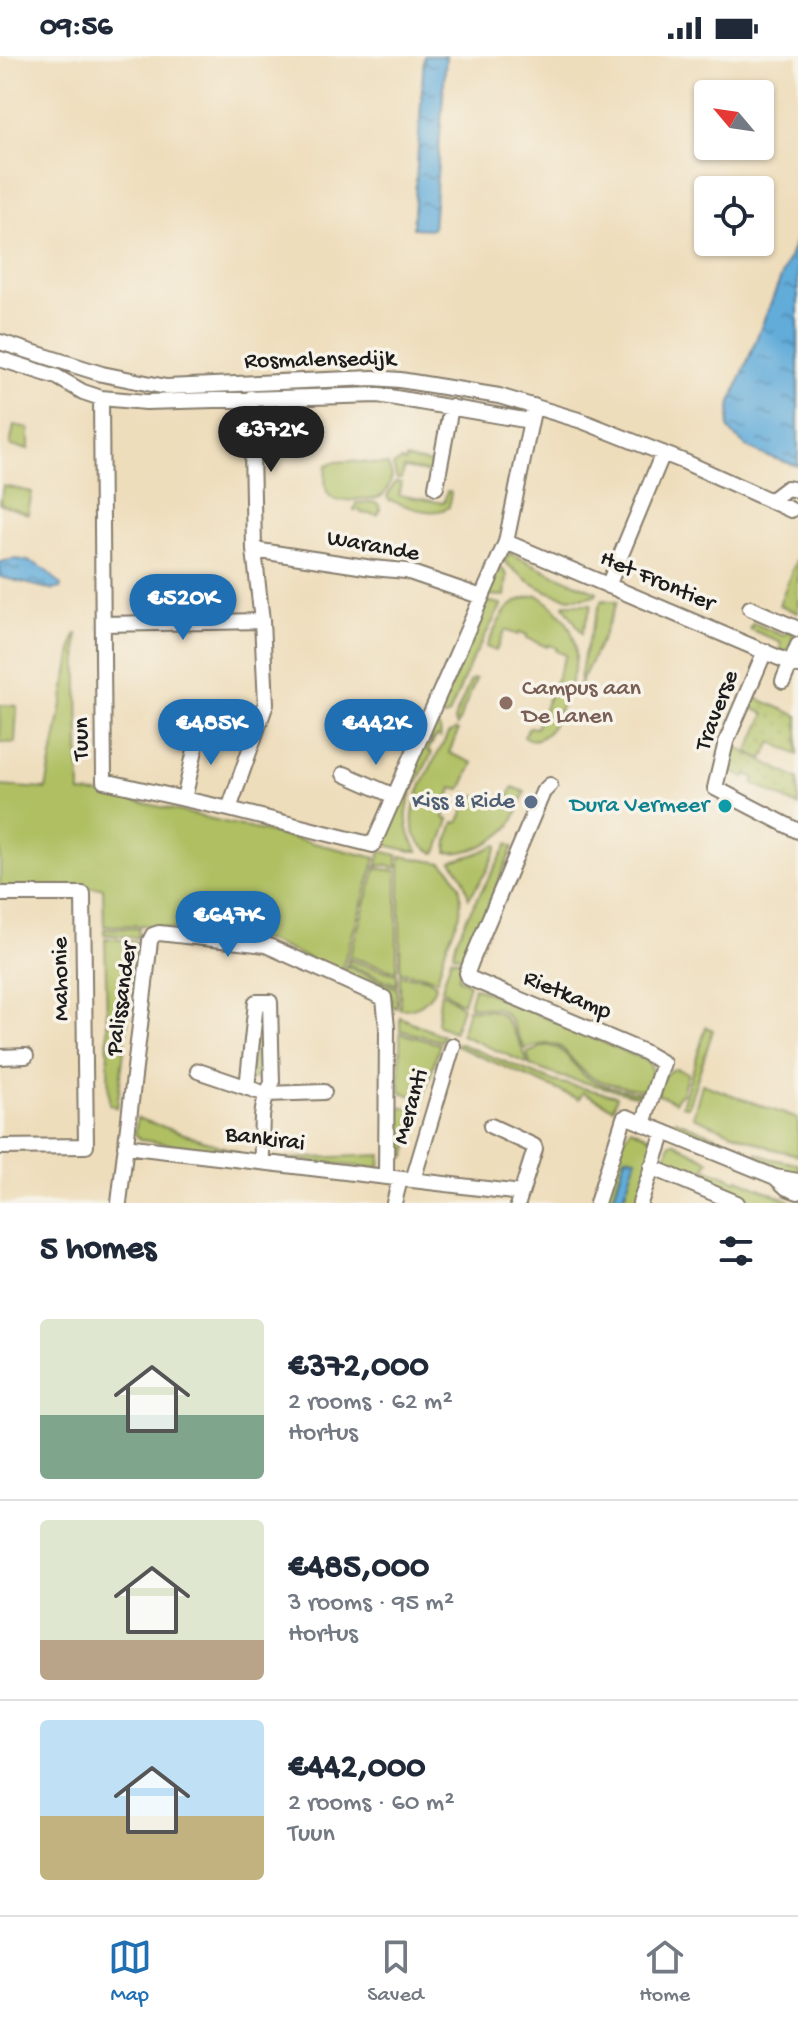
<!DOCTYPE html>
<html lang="en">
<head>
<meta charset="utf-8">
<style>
	:root { --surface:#fff; --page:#f6f6f7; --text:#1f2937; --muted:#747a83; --line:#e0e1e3; --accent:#1f6fb2 }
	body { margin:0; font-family:"Gochi Hand",sans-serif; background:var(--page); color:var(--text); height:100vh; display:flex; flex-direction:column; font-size:30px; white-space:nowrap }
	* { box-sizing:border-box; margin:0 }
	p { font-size:26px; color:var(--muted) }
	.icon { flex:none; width:44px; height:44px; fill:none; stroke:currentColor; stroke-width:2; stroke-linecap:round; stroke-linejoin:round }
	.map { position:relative; height:1147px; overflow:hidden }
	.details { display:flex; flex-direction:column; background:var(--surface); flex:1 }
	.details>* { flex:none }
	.needle { width:52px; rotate:299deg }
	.controls { position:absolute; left:694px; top:24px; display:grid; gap:16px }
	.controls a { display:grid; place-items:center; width:80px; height:80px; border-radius:8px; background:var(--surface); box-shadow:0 2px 6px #0004; font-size:40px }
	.price { position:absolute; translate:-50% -68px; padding:0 18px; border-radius:28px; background:var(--accent); color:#fff; font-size:26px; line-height:52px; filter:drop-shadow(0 2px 4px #0008) }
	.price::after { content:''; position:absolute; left:50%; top:48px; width:24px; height:18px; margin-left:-12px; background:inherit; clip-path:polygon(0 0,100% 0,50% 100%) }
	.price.on { background:#222; color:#fff }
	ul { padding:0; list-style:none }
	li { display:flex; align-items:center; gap:24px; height:200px; padding:0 40px }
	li+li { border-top:2px solid var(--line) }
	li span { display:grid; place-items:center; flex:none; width:224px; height:160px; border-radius:8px; color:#555 }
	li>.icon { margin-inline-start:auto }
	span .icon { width:96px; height:96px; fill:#fffc; stroke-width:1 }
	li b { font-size:34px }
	h2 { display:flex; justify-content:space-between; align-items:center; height:96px; padding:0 40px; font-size:34px }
	.status { display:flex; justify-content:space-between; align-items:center; height:56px; padding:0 40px; background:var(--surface); direction:ltr }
	.status svg { height:22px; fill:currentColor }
	.tabs { display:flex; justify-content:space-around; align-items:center; height:112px; border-top:2px solid var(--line); background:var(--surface); font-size:22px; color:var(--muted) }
	.tabs a { display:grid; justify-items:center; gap:4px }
	.tabs .on { color:var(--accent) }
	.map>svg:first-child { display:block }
	.green { fill:#afbf62; stroke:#666e3f; stroke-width:2 }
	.garden { fill:url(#garden-dots); stroke:#666e3f; stroke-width:2 }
	.water { fill:url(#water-ripples); stroke:#3f647b; stroke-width:2 }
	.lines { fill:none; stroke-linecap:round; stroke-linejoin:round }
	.minor-casing { stroke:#857c6c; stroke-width:18 }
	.minor { stroke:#fff; stroke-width:14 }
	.education-dot { fill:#8d6e63; stroke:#f7f3e8; stroke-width:3 }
	.service-dot { fill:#5c6f8a; stroke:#f7f3e8; stroke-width:3 }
	.culture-dot { fill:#0f9aa8; stroke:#f7f3e8; stroke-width:3 }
	.labels { text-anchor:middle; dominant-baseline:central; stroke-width:7; stroke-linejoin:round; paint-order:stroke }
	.street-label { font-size:24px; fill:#1c1c1c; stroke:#f7f3e8 }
	.education-label { font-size:24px; fill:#785e54; stroke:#f7f3e8; text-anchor:start }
	.service-label { font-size:24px; fill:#4e5e75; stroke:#f7f3e8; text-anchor:end }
	.culture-label { font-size:24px; fill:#0d838f; stroke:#f7f3e8; text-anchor:end }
</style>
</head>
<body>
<div class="status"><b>09:56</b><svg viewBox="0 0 49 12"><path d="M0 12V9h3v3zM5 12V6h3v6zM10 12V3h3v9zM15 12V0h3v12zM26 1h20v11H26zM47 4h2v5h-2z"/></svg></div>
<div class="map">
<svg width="798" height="1147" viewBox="0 0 798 1147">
	<defs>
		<pattern id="garden-dots" width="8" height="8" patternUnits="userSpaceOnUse" patternTransform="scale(2)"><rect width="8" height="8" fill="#afbf62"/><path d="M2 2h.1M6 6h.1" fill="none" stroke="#96a454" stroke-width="1.8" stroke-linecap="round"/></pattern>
		<pattern id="water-ripples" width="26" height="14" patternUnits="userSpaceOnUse" patternTransform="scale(2)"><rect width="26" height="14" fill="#62acda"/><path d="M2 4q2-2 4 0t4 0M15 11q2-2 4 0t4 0" fill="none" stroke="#508bb0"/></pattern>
	</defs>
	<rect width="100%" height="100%" fill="#f7f3e8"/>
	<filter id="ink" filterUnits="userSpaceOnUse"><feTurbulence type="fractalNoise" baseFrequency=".0125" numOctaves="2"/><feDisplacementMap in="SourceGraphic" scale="16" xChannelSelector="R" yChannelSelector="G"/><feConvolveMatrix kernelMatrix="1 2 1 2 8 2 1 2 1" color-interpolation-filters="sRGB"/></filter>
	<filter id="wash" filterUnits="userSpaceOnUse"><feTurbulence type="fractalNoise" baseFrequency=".006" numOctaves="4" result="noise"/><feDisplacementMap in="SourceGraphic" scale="32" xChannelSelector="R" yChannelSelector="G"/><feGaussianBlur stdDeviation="1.8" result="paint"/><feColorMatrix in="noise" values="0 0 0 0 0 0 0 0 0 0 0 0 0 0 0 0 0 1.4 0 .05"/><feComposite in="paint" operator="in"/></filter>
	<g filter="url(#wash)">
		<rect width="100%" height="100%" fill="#edb"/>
		<!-- green -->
		<path class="green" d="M 14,369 L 29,372 L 29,393 L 10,390 Z
			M 406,403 L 434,408 L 432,417 L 404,412 L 401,423 L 397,423 L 393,410 L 401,405 L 406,406 Z
			M 350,405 L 388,409 L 392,421 C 390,427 388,434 384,438 C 379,444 367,443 360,443 C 353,444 341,446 334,443 C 322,438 325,419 327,409 L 334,406 Z
			M 397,426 L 401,427 L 399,439 L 444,447 L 447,435 L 451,436 L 449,451 C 433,462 406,450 389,444 L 387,441 L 394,428 Z
			M 3,430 L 32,436 L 28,458 L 0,448 Z
			M 373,446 L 379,449 L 380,454 L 378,459 L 361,457 L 360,454 L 354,454 L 356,447 Z
			M 510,497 L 553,518 L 597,536 L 597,538 C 564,552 527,527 504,505 Z
			M 798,499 L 798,557 L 779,549 Z
			M 500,510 L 507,519 L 505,540 L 488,539 Z
			M 538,539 C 597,579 576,620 550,674 C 543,682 534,687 524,681 L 528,672 L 530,671 L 536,672 L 566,599 L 556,595 L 557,592 L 549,589 L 547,591 L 527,582 L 527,579 L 520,576 L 518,579 L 505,574 L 496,595 L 486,591 C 502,562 502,545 538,539 Z
			M 603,544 L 617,546 L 601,585 L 579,630 L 584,599 L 600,548 Z
			M 485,545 L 501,548 L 501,550 L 470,608 L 449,659 L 445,661 L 437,659 Z
			M 565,548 L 592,548 L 582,577 L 564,550 Z
			M 753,567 L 784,580 L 787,575 L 793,577 C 794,583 791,592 786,596 L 780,594 L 781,587 L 750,573 Z
			M 77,578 L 80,737 L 101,738 L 157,750 L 376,802 L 341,916 L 265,884 L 141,869 L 104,870 L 103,832 L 0,832 L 0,730 L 46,733 L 75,579 Z
			M 473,623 L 476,623 L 457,670 L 454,664 L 470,626 Z
			M 0,649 L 17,650 L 15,687 L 0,686 Z
			M 436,668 C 440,672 442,676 440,682 L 436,680 L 428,695 L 432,697 C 415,731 393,759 418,795 L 411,795 L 381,788 L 424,689 L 429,689 L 431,684 L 429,683 Z
			M 455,674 L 458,675 L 449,697 L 473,707 L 461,734 L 452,732 L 444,762 L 449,764 L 438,794 L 435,797 C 384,776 434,709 448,678 Z
			M 513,731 L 525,736 C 520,748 516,763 508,772 C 494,787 466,799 447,796 L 448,785 L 454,766 L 458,767 L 468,747 L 463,744 L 467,737 L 469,740 L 478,740 L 487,747 L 493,749 L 498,746 L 501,740 L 508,742 Z
			M 508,788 L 513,791 L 466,902 L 453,898 L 457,883 L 468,859 Z
			M 496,789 L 498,790 L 486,816 L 469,842 L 463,821 L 452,805 L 476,798 Z
			M 381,795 L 397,799 L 397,812 L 385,809 L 377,810 Z
			M 400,800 L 442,807 L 451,814 L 459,829 L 461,840 L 460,858 L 446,891 L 437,924 L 422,919 L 400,916 Z
			M 376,812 L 397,815 L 397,915 L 349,901 Z
			M 139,872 L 138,882 L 104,878 L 104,873 Z
			M 105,882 L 137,886 L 117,1052 L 109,1048 Z
			M 451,902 L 464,906 L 458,922 L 469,928 L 463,947 L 457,945 L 442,932 Z
			M 348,904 L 397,918 L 397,929 L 347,908 Z
			M 346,910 L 397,932 L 397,952 L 392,950 L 391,938 L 344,918 Z
			M 400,919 L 426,922 L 436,928 C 430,945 418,954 400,953 Z
			M 474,931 L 647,1005 C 656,1014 650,1024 647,1035 C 629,1031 606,1029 590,1020 C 560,1000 571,978 525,993 C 517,980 511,956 495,952 C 486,951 477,952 469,950 Z
			M 441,935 L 462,951 L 454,976 L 439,970 L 437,967 Z
			M 258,947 L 267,947 L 268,1027 L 250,1021 Z
			M 468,953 C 476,955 485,953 494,955 C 508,958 524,995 528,1008 L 461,979 Z
			M 400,961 L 443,980 L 441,985 L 400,974 Z
			M 706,971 L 713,974 L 688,1051 L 682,1049 Z
			M 400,977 L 440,988 L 423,1043 L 400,1036 Z
			M 458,987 L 553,1025 L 617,1040 L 613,1052 L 583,1036 L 579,1043 L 456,990 Z
			M 544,990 C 564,988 571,1008 584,1019 C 601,1032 626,1033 646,1038 L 642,1041 L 562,1021 L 531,1010 L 527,997 Z
			M 677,1013 L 688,1017 L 682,1037 L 678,1040 L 675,1046 L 657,1038 C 661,1027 663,1014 677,1013 Z
			M 702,1028 L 798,1063 L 798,1099 L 773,1093 L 693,1061 Z
			M 400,1051 L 420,1053 L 406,1100 L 400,1099 Z
			M 137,1062 L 238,1096 L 238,1098 L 141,1084 L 135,1078 Z
			M 675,1064 L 725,1084 L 725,1087 L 683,1078 L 672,1073 Z
			M 631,1072 L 655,1083 L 637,1147 L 622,1147 L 636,1103 L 625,1101 L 612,1147 L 600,1147 L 615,1096 Z
			M 670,1087 L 675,1087 L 709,1105 L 698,1125 L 663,1111 Z
			M 757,1097 L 772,1103 L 798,1108 L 798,1121 L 754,1102 Z
			M 381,1099 L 380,1110 L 374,1112 L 284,1103 Z
			M 708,1113 L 737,1125 L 738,1123 L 790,1145 L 790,1147 L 749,1147 L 700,1127 Z"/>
		<!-- garden -->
		<path class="garden" d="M 754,641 L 798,660 L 798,699 L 772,686 L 763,703 L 748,696 L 765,658 L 750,651 Z
			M 730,688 L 798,723 L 798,750 L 753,727 L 755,722 L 747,718 L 745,722 L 724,712 Z"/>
		<!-- water -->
		<path class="water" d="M 424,0 L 446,0 L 433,173 L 413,172 Z
			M 798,179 L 798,410 C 768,400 747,398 728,372 L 731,346 Z
			M 14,503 C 36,504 47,514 61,529 L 61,532 L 53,534 L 0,521 L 0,506 Z
			M 626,1100 L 636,1102 L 622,1147 L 612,1147 Z"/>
	</g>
	<g filter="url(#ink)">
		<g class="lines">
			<!-- minor casing -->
			<g class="minor-casing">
				<path id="minor" d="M 0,286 L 102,318 L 166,331 L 373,322 L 400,324 L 499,340 L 582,365 L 685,406 L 791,454
					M 0,303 L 57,321 L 83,336 L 101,342 L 146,346 L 378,339 L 530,365
					M 101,342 L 104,725 L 229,753 L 373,789 L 506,486 L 534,350
					M 436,431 L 451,351
					M 770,445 L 787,432 L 798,434
					M 506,486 L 798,610
					M 254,494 L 372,512 L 406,515 L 482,541
					M 608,530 L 663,397
					M 750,552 L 798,573
					M 103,568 L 262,565
					M 765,595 L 726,686 L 715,732 L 798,775
					M 783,625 L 798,589
					M 344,718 L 394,740
					M 550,729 L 543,736 L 471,906 L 467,917 L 469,922 L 644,996 L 663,1007 L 643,1068
					M 184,743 L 195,694 L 191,678
					M 229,753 L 266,648 L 262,565 L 254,494 L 251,342
					M 0,838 L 83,838 L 86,1090 L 0,1091
					M 0,1001 L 26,1000
					M 198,1015 L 266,1038 L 324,1036
					M 247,1032 L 256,946 L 270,946 L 272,1027 C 258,1051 262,1079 262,1106
					M 491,1070 L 534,1090 L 535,1093 L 518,1147
					M 125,1090 L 521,1137
					M 651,1111 L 737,1147
					M 775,1121 L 787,1132 L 798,1136
					M 413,1124 L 453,990
					M 119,1147 L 150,885 L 153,879 L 159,877 L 266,889 L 384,942 L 387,972 L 386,1121
					M 394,1147 L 400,1123
					M 597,1147 L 624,1062 L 627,1061 L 775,1121 L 798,1125
					M 640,1147 L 664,1076"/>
			</g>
			<!-- minor -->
			<use href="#minor" class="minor"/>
		</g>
	</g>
	<!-- markers -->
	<circle class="education-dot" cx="506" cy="647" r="8"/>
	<circle class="service-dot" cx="531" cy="746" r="8"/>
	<circle class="culture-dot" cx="725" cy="750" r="8"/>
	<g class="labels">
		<!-- street labels -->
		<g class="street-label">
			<text transform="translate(320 305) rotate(-1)">Rosmalensedijk</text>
			<text transform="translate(373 491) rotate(10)">Warande</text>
			<text transform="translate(657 526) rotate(23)">Het Frontier</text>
			<text transform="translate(718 655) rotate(-69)">Traverse</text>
			<text transform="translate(82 683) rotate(-90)">Tuun</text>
			<text transform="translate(62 923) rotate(-91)">Mahonie</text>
			<text transform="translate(567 940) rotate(23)">Rietkamp</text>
			<text transform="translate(123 943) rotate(-82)">Palissander</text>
			<text transform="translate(412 1051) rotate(-74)">Meranti</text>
			<text transform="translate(265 1084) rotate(7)">Bankirai</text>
		</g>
		<!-- education labels -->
		<g class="education-label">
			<text x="522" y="633">Campus aan<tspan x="522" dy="28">De Lanen</tspan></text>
		</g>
		<!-- service labels -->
		<g class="service-label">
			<text x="515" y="746">Kiss &amp; Ride</text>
		</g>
		<!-- culture labels -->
		<g class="culture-label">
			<text x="709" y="750">Dura Vermeer</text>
		</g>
	</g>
</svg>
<div class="controls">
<a><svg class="needle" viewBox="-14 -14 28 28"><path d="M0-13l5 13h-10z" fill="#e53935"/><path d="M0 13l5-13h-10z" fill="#747a83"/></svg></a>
<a><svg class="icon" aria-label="locate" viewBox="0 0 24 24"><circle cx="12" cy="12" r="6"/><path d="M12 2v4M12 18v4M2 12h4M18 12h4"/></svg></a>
</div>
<b class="price on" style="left:271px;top:418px">€372K</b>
<b class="price" style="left:183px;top:586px">€520K</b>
<b class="price" style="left:211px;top:711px">€485K</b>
<b class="price" style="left:376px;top:711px">€442K</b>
<b class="price" style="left:228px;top:903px">€647K</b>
</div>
<section class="details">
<h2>5 homes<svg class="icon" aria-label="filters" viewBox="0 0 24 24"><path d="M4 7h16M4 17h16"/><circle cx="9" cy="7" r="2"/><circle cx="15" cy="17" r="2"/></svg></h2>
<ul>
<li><span style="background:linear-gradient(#dfe7d0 60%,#7fa58c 0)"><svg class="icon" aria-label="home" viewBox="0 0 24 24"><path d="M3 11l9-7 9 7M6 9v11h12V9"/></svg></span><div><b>€372,000</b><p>2 rooms · 62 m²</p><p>Hortus</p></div></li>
<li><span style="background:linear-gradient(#dfe7d0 75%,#b9a48a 0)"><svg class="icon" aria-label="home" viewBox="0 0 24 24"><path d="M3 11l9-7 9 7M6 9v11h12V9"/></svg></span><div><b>€485,000</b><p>3 rooms · 95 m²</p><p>Hortus</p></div></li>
<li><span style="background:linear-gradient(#bfe0f5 60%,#c2b280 0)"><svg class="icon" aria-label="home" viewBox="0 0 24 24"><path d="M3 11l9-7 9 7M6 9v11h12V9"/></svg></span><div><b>€442,000</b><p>2 rooms · 60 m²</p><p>Tuun</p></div></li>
</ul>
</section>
<nav class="tabs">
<a class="on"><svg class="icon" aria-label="map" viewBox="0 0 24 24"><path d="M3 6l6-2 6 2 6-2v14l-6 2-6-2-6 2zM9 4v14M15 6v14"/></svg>Map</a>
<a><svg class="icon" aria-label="saved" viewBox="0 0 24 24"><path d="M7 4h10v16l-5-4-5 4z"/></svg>Saved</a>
<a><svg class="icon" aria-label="home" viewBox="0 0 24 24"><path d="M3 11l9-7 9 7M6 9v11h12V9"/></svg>Home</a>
</nav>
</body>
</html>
